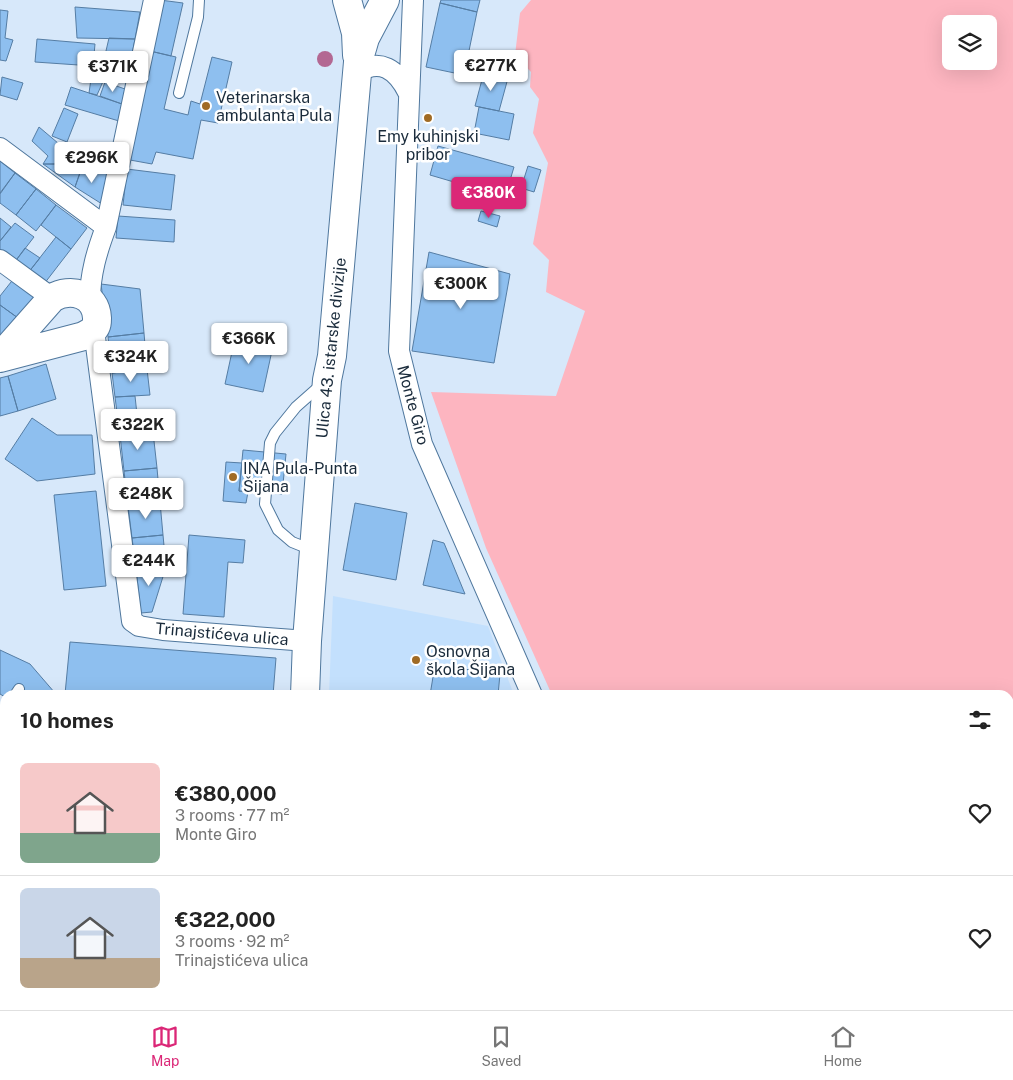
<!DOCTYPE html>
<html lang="en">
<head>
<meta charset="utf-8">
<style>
	:root { --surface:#fff; --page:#f6f6f6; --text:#222; --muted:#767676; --line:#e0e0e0; --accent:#db2777 }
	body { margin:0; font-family:"Public Sans",sans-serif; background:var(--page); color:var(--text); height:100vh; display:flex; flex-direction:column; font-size:19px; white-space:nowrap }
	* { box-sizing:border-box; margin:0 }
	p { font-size:16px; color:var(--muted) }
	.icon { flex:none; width:28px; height:28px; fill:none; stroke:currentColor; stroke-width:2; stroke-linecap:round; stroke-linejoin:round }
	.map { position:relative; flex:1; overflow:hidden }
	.drawer { position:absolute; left:0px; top:690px; width:1014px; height:320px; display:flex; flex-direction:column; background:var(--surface); border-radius:15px 15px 0 0; box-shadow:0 5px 20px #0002 }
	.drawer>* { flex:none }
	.tools { position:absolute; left:942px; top:15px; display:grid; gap:10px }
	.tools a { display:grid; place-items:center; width:55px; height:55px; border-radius:8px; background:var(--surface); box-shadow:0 5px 20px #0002; font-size:25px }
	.price { position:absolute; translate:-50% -42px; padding:0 11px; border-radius:5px; background:#fff; color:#222; font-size:16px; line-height:32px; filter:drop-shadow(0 1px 2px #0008) }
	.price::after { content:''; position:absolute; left:50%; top:30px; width:15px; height:11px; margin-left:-8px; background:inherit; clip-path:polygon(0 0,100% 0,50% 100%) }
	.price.selected { background:var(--accent); color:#fff }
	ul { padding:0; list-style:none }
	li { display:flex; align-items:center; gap:15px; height:125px; padding:0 20px }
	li+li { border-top:1px solid var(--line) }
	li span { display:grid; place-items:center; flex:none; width:140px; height:100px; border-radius:8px; color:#555 }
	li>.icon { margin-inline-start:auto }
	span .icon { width:60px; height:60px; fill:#fffc; stroke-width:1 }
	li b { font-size:21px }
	h2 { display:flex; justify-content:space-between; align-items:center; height:60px; padding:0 20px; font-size:21px }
	.dock { display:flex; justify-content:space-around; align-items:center; height:70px; border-top:1px solid var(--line); background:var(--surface); font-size:14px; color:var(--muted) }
	.dock a { display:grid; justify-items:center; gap:2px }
	.dock .selected { color:var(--accent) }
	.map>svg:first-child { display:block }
	.built { fill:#c3e0fd }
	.green { fill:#fdb5c0; fill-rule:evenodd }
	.building { fill:#8ebfef; stroke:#557da4 }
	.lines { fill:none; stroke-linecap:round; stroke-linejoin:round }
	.lane-casing { stroke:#4f779d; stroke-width:12 }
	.street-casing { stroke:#4f779d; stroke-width:22 }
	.secondary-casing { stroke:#4f779d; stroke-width:30 }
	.lane { stroke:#fff; stroke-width:10 }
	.street { stroke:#fff; stroke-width:20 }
	.secondary { stroke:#fff; stroke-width:28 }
	.tree { fill:#b36892 }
	.poi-dot { fill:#a06b25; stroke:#fff; stroke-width:2 }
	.labels { text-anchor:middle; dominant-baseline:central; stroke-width:5; stroke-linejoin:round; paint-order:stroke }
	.poi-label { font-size:16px; fill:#1a2b3b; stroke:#fff; text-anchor:start }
	.street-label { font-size:16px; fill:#1a2b3b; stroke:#fff }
</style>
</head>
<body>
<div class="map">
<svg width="1013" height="1010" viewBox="0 0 1013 1010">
	<rect width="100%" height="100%" fill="#d7e8fa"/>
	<!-- built -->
	<path class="built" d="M 333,596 L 488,626 L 514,695 L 329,695 Z
		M 343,1005 L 558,1005 L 557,1010 L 386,1010 Z"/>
	<!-- green -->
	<path class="green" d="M 531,0 L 1013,0 L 1013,1010 L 942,1010 L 929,1005 L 1009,1005 L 1009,695 L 552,695 L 486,548 L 431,392 L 556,396 L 585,311 L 546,292 L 549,260 L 533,244 L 548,163 L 533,133 L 539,99 L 530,87 L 531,72 L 515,55 L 520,13 ZM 951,24 L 989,24 L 989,61 L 951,61 Z
		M 455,1005 L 513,1005 L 512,1010 L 454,1010 Z
		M 517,1005 L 809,1005 L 812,1010 L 516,1010 Z"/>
	<!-- building -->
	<path class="building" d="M 160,0 L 183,3 L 171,56 L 150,51 Z
		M 441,0 L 480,0 L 477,12 L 440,3 Z
		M 440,3 L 477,12 L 464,75 L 426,67 Z
		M 75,7 L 140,12 L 135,39 L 77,38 Z
		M 0,10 L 8,11 L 5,38 L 13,40 L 6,61 L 0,60 Z
		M 109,38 L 135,39 L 129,71 L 102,68 Z
		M 37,39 L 95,44 L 93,66 L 35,62 Z
		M 150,51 L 176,57 L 164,109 L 188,115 L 191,101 L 200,104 L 212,57 L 232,62 L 218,123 L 201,120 L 193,159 L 156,152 L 152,164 L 130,160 Z
		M 92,72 L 105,77 L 97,95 L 89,93 Z
		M 484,72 L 508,78 L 499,111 L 475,106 Z
		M 2,77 L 23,83 L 17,100 L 0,95 Z
		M 105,82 L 125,89 L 122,104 L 100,96 Z
		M 71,87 L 122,104 L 119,121 L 65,105 Z
		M 479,107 L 514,114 L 509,140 L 474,133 Z
		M 64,108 L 78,114 L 67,142 L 52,136 Z
		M 39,127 L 65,149 L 61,164 L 43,164 L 48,156 L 32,141 Z
		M 438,146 L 514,167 L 505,197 L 430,175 Z
		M 86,151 L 112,157 L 108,174 L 82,167 Z
		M 0,161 L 15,173 L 0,193 Z
		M 43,164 L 61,164 L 82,167 L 75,187 Z
		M 528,166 L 541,170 L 534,192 L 521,188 Z
		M 82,167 L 108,174 L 102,204 L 75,187 Z
		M 127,169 L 175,175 L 171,210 L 123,205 Z
		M 15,173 L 36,189 L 16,215 L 0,203 L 0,194 Z
		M 36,189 L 56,205 L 36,231 L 16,215 Z
		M 56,205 L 87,228 L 71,249 L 41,225 Z
		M 481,211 L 500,216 L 497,227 L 478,221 Z
		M 118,216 L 175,220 L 174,242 L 116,238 Z
		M 0,218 L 11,227 L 0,241 Z
		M 15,223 L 34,237 L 14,263 L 0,253 L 0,241 Z
		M 56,237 L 71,249 L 44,284 L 28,273 Z
		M 25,248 L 40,258 L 28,273 L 14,263 Z
		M 429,252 L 510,274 L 494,363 L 412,351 Z
		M 15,277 L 37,293 L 18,318 L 0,305 L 0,296 Z
		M 101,284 L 140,289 L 144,333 L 108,337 Z
		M 0,305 L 18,318 L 0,341 Z
		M 144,333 L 147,369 L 112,373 L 108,337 Z
		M 235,338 L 273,346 L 263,392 L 225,384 Z
		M 46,364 L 56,399 L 18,411 L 8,376 Z
		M 147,369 L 150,395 L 115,397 L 112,373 Z
		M 8,376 L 18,411 L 0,416 L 0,378 Z
		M 135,396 L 139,433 L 120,435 L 115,397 Z
		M 32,418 L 57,435 L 92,435 L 95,474 L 37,481 L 5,459 Z
		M 153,432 L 157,468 L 124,471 L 120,435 Z
		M 243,450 L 286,454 L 282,494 L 239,491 Z
		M 226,462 L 242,463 L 239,491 L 248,492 L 246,503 L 223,501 Z
		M 157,468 L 160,502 L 128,506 L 124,471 Z
		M 96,491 L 106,586 L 64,590 L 54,495 Z
		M 160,502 L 163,535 L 132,538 L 128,506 Z
		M 355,503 L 407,513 L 396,580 L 343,570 Z
		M 163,535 L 166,567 L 136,569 L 132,538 Z
		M 189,535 L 245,540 L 243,563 L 228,562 L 224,617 L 183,614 Z
		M 433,540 L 444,543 L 465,594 L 423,585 Z
		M 166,567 L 152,612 L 141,613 L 136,569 Z
		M 70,642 L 276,658 L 273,695 L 65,694 Z
		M 0,650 L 30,664 L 55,693 L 77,695 L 5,695 L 5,697 L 0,694 Z
		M 435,665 L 500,674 L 498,695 L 430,695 Z
		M 5,826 L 5,871 L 0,873 L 0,829 Z
		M 104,1005 L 149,1005 L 147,1010 L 104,1010 Z
		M 163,1005 L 240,1005 L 240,1010 L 163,1010 Z
		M 424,1005 L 450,1005 L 450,1010 L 424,1010 Z"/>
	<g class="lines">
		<!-- lane casing -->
		<g class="lane-casing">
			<path id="lane" d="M 179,93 L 198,17 L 199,0
				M 312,550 L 292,542 L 278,530 L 265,504 L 270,443 L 275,433 L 296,407 L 322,384
				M 15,695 L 19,689
				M 0,718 L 5,711
				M 0,735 L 5,742
				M 0,798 L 5,787
				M 0,806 L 5,810
				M 0,826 L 5,831
				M 0,934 L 5,934
				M 0,987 L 5,987
				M 581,1007 L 581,1005
				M 11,1010 L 11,1005
				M 68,1010 L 68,1005"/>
		</g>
		<!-- street casing -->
		<g class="street-casing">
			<path id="street" d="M 413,0 L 399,351 L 422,444 L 532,695
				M 357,73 C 380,57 397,70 408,92
				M 0,148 L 106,227
				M 0,260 L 52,298
				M 90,300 C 90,274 97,251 106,227 L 154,0
				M 94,330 L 132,621 L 139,626 L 163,630 L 307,641
				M 1009,811 L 1013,791
				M 879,1005 L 891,1010
				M 966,1010 L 967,1005"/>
		</g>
		<!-- secondary casing -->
		<g class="secondary-casing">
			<path id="secondary" d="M 347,0 L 356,33 L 357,55
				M 0,357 L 52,298 C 71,287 96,294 97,318 C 97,322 97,326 94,329 C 92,332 87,334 84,336 L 0,358
				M 305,695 L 307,641 L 327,380 L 332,356 L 358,62 L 365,38 L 385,0
				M 285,1010 L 285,1005"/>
		</g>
		<!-- lane -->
		<use href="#lane" class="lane"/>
		<!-- street -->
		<use href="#street" class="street"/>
		<!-- secondary -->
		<use href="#secondary" class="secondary"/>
	</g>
	<!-- trees -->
	<circle class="tree" cx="325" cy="59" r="8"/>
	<!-- markers -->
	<g class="poi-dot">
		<circle cx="206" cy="106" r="5"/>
		<circle cx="428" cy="118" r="5"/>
		<circle cx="233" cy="477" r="5"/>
		<circle cx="416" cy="660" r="5"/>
	</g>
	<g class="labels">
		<!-- poi labels -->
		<g class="poi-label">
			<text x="216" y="97">Veterinarska<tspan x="216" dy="18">ambulanta Pula</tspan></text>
			<text x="428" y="136" text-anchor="middle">Emy kuhinjski<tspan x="428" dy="18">pribor</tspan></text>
			<text x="243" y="468">INA Pula-Punta<tspan x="243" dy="18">Šijana</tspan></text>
			<text x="426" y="651">Osnovna<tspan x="426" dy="18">škola Šijana</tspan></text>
		</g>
		<!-- street labels -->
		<g class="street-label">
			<text transform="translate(331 348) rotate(-84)">Ulica 43. istarske divizije</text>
			<text transform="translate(413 405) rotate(75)">Monte Giro</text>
			<text transform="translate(222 634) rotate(5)">Trinajstićeva ulica</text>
		</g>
	</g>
</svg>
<div class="tools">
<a><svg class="icon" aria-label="layers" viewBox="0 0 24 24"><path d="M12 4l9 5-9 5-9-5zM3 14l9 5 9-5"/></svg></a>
</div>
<b class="price" style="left:491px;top:92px">€277K</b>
<b class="price" style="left:113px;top:93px">€371K</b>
<b class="price" style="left:92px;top:184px">€296K</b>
<b class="price selected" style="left:489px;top:219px">€380K</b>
<b class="price" style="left:461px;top:310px">€300K</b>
<b class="price" style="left:249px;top:365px">€366K</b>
<b class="price" style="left:131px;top:383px">€324K</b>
<b class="price" style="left:138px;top:451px">€322K</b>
<b class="price" style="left:146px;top:520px">€248K</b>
<b class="price" style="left:149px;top:587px">€244K</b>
<section class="drawer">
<h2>10 homes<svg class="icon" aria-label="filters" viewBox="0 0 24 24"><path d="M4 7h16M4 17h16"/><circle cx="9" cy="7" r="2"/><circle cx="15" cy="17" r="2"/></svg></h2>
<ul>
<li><span style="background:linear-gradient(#f6c9c9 70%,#7fa58c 0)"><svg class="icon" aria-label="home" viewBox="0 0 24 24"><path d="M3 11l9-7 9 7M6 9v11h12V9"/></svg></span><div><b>€380,000</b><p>3 rooms · 77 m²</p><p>Monte Giro</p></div><svg class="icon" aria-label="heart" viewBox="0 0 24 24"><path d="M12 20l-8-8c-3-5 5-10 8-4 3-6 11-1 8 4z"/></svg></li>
<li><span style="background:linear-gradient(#c9d6e8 70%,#b9a48a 0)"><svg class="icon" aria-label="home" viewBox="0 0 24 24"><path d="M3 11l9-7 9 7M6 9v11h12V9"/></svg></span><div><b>€322,000</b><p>3 rooms · 92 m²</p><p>Trinajstićeva ulica</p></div><svg class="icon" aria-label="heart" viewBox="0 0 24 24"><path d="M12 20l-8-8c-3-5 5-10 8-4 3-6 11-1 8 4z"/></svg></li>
</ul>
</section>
</div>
<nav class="dock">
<a class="selected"><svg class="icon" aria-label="map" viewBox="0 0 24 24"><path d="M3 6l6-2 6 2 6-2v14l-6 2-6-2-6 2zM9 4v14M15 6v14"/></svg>Map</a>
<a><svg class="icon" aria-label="saved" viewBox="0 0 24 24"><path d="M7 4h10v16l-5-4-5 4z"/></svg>Saved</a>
<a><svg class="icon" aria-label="home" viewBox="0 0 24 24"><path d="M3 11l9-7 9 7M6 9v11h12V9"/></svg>Home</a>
</nav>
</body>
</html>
